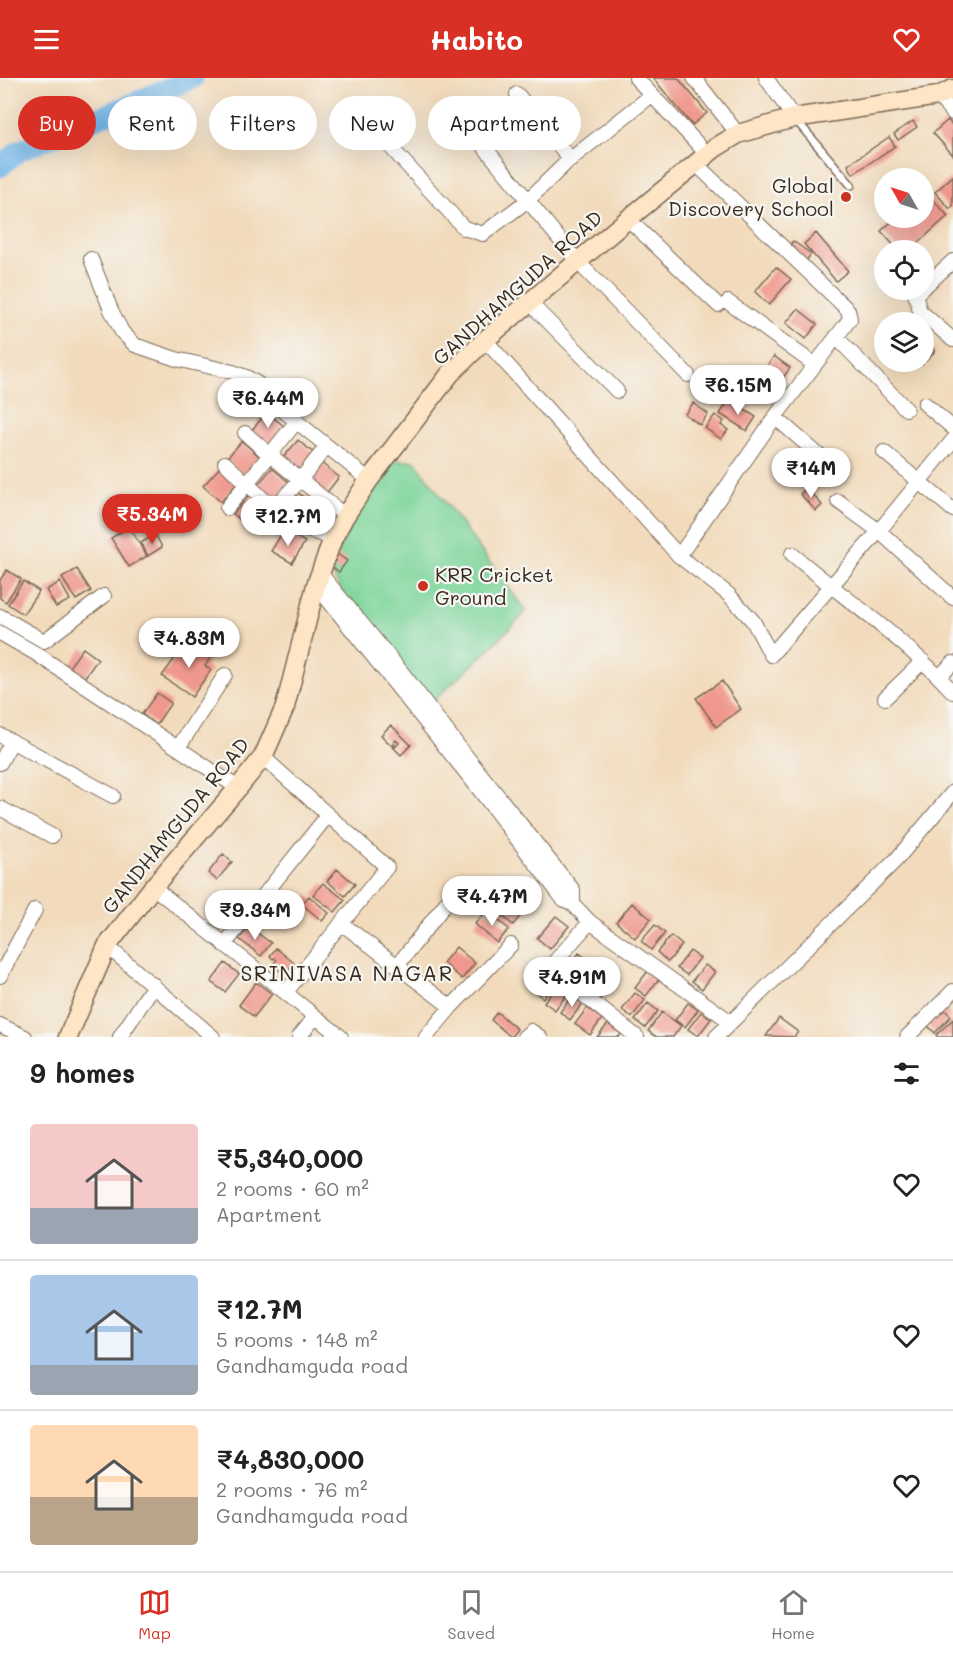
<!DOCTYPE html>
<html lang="en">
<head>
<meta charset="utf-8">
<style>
	:root { --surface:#fff; --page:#f6f6f6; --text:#222; --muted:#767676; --line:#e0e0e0; --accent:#d93025 }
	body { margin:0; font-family:Mali,sans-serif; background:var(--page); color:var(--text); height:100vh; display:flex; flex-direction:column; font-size:22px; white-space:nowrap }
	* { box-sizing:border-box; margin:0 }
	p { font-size:20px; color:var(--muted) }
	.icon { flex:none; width:33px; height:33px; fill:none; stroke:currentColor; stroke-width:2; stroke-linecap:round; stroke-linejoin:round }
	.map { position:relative; height:959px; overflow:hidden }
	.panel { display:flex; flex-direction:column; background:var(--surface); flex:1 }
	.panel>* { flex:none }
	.top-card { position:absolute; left:18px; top:18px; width:600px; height:54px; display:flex; gap:12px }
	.needle { width:39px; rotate:309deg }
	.buttons { position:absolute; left:874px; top:90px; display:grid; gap:12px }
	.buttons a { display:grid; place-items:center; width:60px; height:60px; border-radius:50%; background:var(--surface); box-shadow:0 6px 24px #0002; font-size:30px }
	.price { position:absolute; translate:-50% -51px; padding:0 14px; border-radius:21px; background:#fff; color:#222; font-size:20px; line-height:39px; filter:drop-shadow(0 2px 3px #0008) }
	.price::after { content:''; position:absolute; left:50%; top:36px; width:18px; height:14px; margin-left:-9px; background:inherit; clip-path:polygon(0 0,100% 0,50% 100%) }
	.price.on { background:var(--accent); color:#fff }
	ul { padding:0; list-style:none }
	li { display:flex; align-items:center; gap:18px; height:150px; padding:0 30px }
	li+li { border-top:2px solid var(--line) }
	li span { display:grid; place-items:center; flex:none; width:168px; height:120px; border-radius:6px; color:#555 }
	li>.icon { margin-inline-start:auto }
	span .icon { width:72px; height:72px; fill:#fffc; stroke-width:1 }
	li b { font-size:26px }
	h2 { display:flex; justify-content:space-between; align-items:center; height:72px; padding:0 30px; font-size:26px }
	.chip { padding:0 21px; border-radius:27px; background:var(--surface); box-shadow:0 6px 24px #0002; font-size:21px; line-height:54px }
	.chip.on { background:var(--accent); color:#fff }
	header { display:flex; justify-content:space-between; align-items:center; height:78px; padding:0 30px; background:var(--accent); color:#fff; font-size:27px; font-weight:800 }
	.dock { display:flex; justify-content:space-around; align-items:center; height:84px; border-top:2px solid var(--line); background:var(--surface); font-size:16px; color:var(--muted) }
	.dock a { display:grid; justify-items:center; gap:3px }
	.dock .on { color:var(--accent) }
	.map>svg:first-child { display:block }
	.green { fill:#7bd49a; stroke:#5b7f5c; stroke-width:1.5 }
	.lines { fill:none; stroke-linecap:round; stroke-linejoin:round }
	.river { stroke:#72b6e8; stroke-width:21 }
	.building { fill:#f0988d }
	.lane-casing { stroke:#7b6855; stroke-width:10 }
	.street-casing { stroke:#7b6855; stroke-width:16 }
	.secondary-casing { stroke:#7b6855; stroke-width:21 }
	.lane { stroke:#fff; stroke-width:7 }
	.street { stroke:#fff; stroke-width:14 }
	.secondary { stroke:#fde5c5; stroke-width:18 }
	.poi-dot { fill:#c8321e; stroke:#f6f6f2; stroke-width:2 }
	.labels { text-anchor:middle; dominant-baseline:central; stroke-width:4.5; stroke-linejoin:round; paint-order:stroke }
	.poi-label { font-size:20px; fill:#3b2a1e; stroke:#f6f6f2; text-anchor:end }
	.street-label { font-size:20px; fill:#3b2a1e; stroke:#f6f6f2 }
	.neighbourhood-label { font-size:21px; letter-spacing:1.5px; fill:#3b2a1e; stroke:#f6f6f2 }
</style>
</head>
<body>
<header><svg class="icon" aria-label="menu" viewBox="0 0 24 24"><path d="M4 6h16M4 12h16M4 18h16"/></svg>Habito<svg class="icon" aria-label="heart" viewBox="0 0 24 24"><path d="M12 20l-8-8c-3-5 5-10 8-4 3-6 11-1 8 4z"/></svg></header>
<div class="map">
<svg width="953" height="959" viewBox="0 0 953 959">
	<rect width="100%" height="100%" fill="#f6f6f2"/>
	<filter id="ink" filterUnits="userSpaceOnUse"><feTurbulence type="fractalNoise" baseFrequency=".0167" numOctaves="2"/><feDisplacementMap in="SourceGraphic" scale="12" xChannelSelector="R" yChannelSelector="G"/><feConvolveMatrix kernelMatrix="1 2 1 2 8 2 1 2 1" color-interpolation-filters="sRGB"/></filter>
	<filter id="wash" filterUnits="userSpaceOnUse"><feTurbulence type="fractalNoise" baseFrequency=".008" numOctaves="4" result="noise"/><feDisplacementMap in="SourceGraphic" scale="24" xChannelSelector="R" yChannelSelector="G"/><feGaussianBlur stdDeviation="1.35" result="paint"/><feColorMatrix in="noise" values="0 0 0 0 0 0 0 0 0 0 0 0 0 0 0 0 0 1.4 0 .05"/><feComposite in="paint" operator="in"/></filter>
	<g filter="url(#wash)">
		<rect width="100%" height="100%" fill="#f2dbbc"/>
		<!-- green -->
		<path class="green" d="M 393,383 L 415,383 L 525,532 L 522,538 L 481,579 L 431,625 L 344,517 L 330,491 L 357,434 Z"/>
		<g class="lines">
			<!-- river -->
			<path class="river" d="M 0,89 L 19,73 L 193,0"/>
		</g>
		<g id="blocks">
			<!-- building -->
			<path class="building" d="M 653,0 L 678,0 L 707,35 L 692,47 Z
				M 948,42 L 953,48 L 953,77 L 933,55 Z
				M 913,43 L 917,49 L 898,62 L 894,56 Z
				M 889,59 L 895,68 L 853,96 L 848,87 Z
				M 953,98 L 953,128 L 950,131 L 935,114 Z
				M 925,113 L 948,138 L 910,172 L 898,172 L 881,153 L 896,140 L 924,140 L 924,114 Z
				M 816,155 L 848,193 L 836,203 L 804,166 Z
				M 793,163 L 811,176 L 807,182 L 789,168 Z
				M 776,189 L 791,201 L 769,227 L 755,214 Z
				M 798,231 L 817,246 L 806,261 L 786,245 Z
				M 924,263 L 935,273 L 922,286 L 919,284 L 924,284 Z
				M 774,278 L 790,290 L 783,300 L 767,288 Z
				M 757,289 L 773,302 L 758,320 L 742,307 Z
				M 729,322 L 756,339 L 747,353 L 720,336 Z
				M 693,325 L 708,336 L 700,347 L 685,336 Z
				M 267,334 L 285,349 L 269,368 L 251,353 Z
				M 715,337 L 724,343 L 721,347 L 728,352 L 721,361 L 705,350 Z
				M 298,362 L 316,377 L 300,396 L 282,381 Z
				M 242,363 L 260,379 L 244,397 L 226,381 Z
				M 320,384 L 339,399 L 324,418 L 305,403 Z
				M 220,389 L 237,405 L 221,424 L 203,408 Z
				M 272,390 L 291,406 L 275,425 L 256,409 Z
				M 807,410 L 822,427 L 816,433 L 800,416 Z
				M 295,412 L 313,427 L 297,446 L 279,431 Z
				M 249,417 L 268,433 L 251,451 L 233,436 Z
				M 129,449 L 147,478 L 129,489 L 111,460 Z
				M 284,452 L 305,464 L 292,485 L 271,473 Z
				M 155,456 L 162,469 L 148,478 L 141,465 Z
				M 336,475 L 347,483 L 339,494 L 328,486 Z
				M 77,491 L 91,513 L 76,522 L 62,500 Z
				M 7,492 L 21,501 L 6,524 L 0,520 L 0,502 Z
				M 23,503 L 39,513 L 23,536 L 8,526 Z
				M 60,504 L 70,522 L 56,529 L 46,512 Z
				M 186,565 L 196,572 L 199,566 L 213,576 L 205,588 L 211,592 L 192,619 L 162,598 Z
				M 83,570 L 98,581 L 82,603 L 67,592 Z
				M 722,603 L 741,631 L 716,649 L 696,620 Z
				M 157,615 L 171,625 L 156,647 L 142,636 Z
				M 391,647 L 411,667 L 401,677 L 394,670 L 399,665 L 396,662 L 393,665 L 395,667 L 393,669 L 381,657 Z
				M 223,776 L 232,784 L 217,802 L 208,795 Z
				M 337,791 L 355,806 L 345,818 L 327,803 Z
				M 323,805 L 345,822 L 335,834 L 313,817 Z
				M 513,808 L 532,824 L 513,847 L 494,831 Z
				M 309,818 L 329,835 L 322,843 L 302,826 Z
				M 632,825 L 651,841 L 635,860 L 616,844 Z
				M 486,833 L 509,851 L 497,865 L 475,846 Z
				M 556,838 L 569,848 L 550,871 L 537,860 Z
				M 655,847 L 665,855 L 651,872 L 641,863 Z
				M 249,849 L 271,865 L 261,878 L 239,861 Z
				M 671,858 L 682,867 L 668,884 L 657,874 Z
				M 456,869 L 475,885 L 462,901 L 443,885 Z
				M 276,870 L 294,885 L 284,897 L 273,886 L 277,882 L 274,880 L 273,881 L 270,878 Z
				M 690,873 L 700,880 L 687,897 L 677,890 Z
				M 579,875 L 594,886 L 583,901 L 569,890 Z
				M 225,885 L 239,896 L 225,914 L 211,904 Z
				M 705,887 L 715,894 L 702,911 L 692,903 Z
				M 594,888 L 604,895 L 593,909 L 584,902 Z
				M 648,893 L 659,901 L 646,918 L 635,910 Z
				M 542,895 L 555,904 L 543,920 L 530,910 Z
				M 256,904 L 272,916 L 254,939 L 239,927 Z
				M 557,907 L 568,915 L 555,932 L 544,924 Z
				M 635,915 L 645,922 L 632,939 L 622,932 Z
				M 573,917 L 583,925 L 570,942 L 560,934 Z
				M 648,925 L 658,933 L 645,950 L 635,942 Z
				M 688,925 L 698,932 L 685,949 L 675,942 Z
				M 942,929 L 951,938 L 935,955 L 926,946 Z
				M 587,930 L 602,941 L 590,957 L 575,946 Z
				M 497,934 L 517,951 L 511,959 L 491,942 Z
				M 662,934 L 681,948 L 673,959 L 657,959 L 648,953 Z
				M 701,934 L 711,941 L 698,958 L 688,951 Z
				M 779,940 L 798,954 L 794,959 L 766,958 Z
				M 953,941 L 953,959 L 938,959 L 936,957 Z
				M 608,946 L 621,956 L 619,959 L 597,959 Z"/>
		</g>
	</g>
	<g filter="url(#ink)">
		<use href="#blocks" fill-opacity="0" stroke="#7b6855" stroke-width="1.5"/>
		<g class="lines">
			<!-- lane casing -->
			<g class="lane-casing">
				<path id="lane" d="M 796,42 L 851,107"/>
			</g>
			<!-- street casing -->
			<g class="street-casing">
				<path id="street" d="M 636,0 L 707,76
					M 694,0 L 738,56
					M 766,0 L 794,40
					M 517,16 L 571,82
					M 938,18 L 953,35
					M 464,44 L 578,184 L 688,297
					M 386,64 L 464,150 L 483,156 L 528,122 L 567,84 L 652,17
					M 628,141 L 718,227
					M 91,181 L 111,232 L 122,254 L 135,267 L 176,281 L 233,294 L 246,299 L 258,306 L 285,334 L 369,402
					M 924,209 L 953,183
					M 921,212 L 915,216 L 920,233 L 953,262
					M 728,224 L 815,287
					M 530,225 L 617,313
					M 836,259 L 906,331
					M 485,262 L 679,478 L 728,516 L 753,543 L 771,577 L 879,453 L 953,362
					M 925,326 L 953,350
					M 775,339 L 837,393
					M 245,355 L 270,377 L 345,438
					M 884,374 L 953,432
					M 225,385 L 274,431 L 298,449 L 333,460
					M 838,423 L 879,453 L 953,520
					M 227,430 L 297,343
					M 274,431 L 300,402 L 327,368
					M 792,476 C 846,522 906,562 953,614
					M 679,478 L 775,339 L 850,241 L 848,232 L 695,85
					M 320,495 L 404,597 L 459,669 L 573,812 L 573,826
					M 316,507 L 475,706 L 563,821 L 573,826 L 590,844 L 731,944
					M 0,538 L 44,563 L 104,518
					M 0,555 L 35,575 L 238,710
					M 939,599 L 953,585
					M 885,620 L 923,583
					M 0,657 L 113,718
					M 178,670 L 225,597
					M 0,685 L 12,663
					M 0,730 L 52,758
					M 153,809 L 341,959
					M 590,844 L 549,890 L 637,959
					M 341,845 L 451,929 L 426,959
					M 224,867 L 328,737 L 263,679
					M 107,868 L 213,959
					M 397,888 L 457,811
					M 0,898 L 35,832
					M 286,914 L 387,789 L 328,737
					M 451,929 L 511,867
					M 0,947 L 25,959
					M 120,959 L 154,907
					M 299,959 L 315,939
					M 524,959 L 531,953 L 540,959
					M 716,959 L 896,782 L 953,714
					M 907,959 L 953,913"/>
			</g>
			<!-- secondary casing -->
			<g class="secondary-casing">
				<path id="secondary" d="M 68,959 L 107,868 L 153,809 L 238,710 L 263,679 L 285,629 L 316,507 L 333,460 L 345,438 L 369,402 L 450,296 L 485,262 L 628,141 L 715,70 L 738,56 L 794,40 L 938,18 L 953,11"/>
			</g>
			<!-- lane -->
			<use href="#lane" class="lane"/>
			<!-- street -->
			<use href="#street" class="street"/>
			<!-- secondary -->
			<use href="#secondary" class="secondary"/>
		</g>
	</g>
	<!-- markers -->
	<g class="poi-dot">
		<circle cx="846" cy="119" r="6"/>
		<circle cx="423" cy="508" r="6"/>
	</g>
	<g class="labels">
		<!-- poi labels -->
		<g class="poi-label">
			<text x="834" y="107">Global<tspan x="834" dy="23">Discovery School</tspan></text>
			<text x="435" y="496" text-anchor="start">KRR Cricket<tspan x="435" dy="23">Ground</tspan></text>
		</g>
		<!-- street labels -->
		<g class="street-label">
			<text transform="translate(517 209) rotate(-42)">GANDHAMGUDA ROAD</text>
			<text transform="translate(175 747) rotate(-51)">GANDHAMGUDA ROAD</text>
		</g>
		<!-- neighbourhood labels -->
		<g class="neighbourhood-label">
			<text x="347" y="894">SRINIVASA NAGAR</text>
		</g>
	</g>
</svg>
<div class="buttons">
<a><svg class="needle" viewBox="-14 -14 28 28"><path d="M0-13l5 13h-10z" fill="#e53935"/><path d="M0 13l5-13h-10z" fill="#767676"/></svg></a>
<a><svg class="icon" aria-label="locate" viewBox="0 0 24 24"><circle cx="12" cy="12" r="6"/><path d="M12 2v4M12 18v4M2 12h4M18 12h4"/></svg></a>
<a><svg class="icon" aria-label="layers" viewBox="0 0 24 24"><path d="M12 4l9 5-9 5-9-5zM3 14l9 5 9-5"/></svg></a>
</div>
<b class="price" style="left:738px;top:338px">₹6.15M</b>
<b class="price" style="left:268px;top:351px">₹6.44M</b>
<b class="price" style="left:811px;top:421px">₹14M</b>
<b class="price on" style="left:152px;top:467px">₹5.34M</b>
<b class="price" style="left:288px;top:469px">₹12.7M</b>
<b class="price" style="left:189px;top:591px">₹4.83M</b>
<b class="price" style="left:492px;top:849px">₹4.47M</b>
<b class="price" style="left:255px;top:863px">₹9.34M</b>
<b class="price" style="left:572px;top:930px">₹4.91M</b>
<div class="top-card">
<a class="chip on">Buy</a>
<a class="chip">Rent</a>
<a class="chip">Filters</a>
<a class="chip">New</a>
<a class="chip">Apartment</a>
</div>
</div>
<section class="panel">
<h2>9 homes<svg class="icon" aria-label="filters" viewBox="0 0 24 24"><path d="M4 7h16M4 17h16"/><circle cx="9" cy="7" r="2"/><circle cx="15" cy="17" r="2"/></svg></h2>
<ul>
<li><span style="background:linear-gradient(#f6c9c9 70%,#9aa5b1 0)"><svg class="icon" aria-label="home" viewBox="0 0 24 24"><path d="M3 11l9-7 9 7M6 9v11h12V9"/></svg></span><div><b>₹5,340,000</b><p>2 rooms · 60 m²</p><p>Apartment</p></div><svg class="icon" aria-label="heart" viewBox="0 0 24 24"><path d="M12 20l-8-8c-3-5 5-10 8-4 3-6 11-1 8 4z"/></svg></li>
<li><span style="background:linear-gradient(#a9c7e8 75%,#9aa5b1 0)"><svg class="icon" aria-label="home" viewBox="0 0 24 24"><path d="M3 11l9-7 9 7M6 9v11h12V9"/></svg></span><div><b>₹12.7M</b><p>5 rooms · 148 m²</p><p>Gandhamguda road</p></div><svg class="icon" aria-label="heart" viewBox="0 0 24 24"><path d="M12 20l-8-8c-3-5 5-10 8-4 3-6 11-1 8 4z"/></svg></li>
<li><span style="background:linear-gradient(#ffd9b3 60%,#b9a48a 0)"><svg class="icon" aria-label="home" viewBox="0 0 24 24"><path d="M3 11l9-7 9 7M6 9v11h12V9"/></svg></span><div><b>₹4,830,000</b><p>2 rooms · 76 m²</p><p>Gandhamguda road</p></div><svg class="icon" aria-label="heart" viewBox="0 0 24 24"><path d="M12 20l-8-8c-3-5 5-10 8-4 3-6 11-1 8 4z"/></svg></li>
</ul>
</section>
<nav class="dock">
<a class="on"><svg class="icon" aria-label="map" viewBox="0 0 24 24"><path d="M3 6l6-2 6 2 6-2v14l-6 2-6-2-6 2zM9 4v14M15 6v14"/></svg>Map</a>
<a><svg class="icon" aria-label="saved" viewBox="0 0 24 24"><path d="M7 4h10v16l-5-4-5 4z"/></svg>Saved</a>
<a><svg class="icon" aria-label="home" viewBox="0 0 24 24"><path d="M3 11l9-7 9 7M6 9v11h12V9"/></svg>Home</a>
</nav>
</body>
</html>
